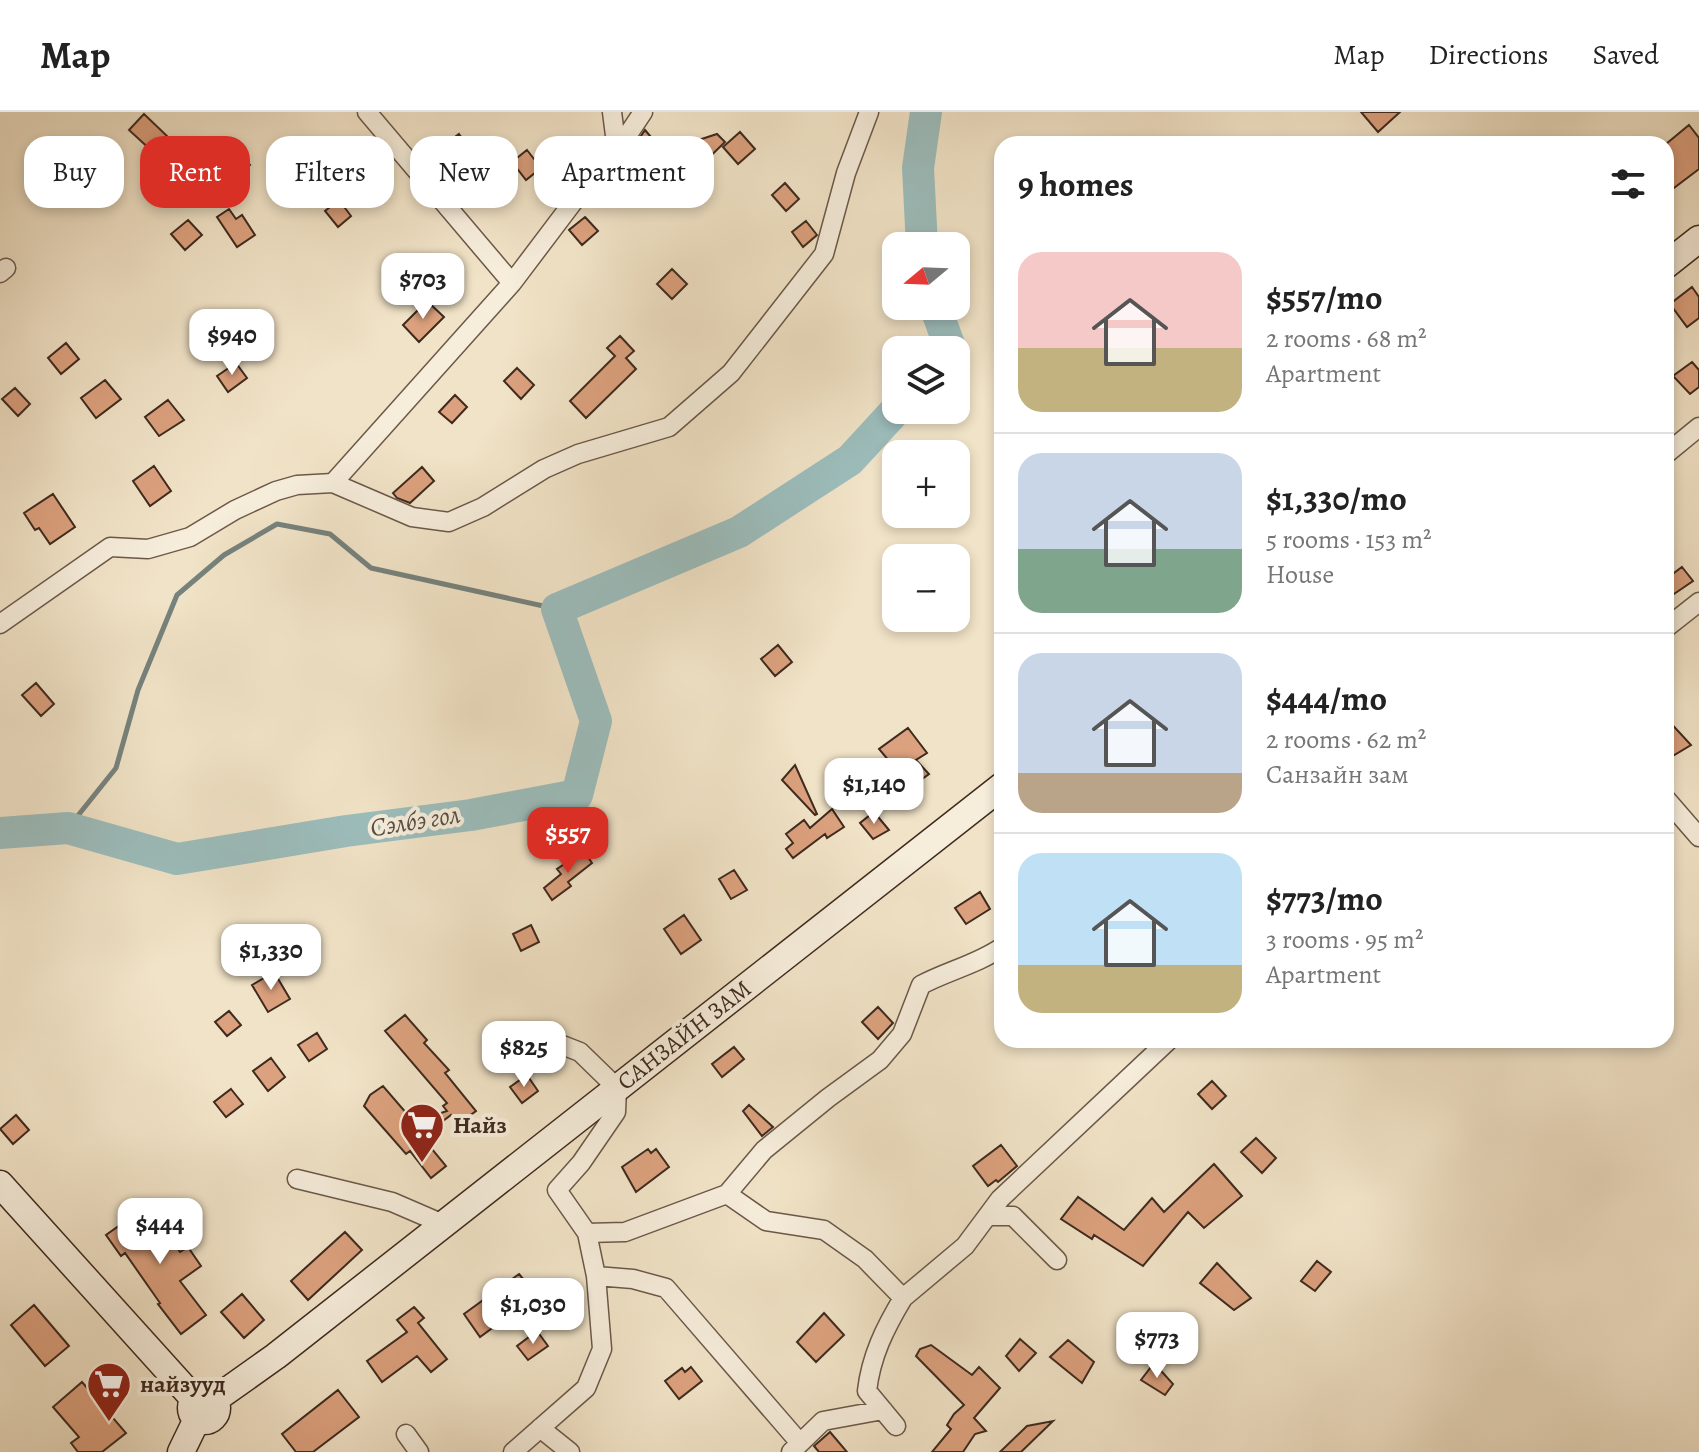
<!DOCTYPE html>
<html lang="en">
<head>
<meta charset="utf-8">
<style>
	:root { --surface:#fff; --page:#f2f2f2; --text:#222; --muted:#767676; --line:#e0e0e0; --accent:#d93025 }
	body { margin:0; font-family:Alegreya,serif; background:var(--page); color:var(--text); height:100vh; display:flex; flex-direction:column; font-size:30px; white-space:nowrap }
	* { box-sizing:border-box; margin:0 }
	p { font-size:26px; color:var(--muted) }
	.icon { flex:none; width:44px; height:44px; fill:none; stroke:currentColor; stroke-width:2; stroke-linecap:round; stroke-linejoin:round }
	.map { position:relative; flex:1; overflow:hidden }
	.panel { position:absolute; left:994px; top:24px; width:680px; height:912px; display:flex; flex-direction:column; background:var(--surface); border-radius:24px; box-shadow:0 4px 12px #0003 }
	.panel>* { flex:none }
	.guide { position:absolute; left:24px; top:24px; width:760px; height:72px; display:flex; gap:16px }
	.needle { width:52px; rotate:251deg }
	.fabs { position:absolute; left:882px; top:120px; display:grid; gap:16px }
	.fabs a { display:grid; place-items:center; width:88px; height:88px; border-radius:16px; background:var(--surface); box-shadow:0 4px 12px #0003; font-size:40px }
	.price { position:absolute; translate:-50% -68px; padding:0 18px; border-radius:16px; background:#fff; color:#222; font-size:26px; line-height:52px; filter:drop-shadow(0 2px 4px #0008) }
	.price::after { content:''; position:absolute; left:50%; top:48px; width:24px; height:18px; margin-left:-12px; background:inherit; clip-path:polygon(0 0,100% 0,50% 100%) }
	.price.current { background:var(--accent); color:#fff }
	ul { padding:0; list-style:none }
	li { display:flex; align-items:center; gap:24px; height:200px; padding:0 24px }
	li+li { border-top:2px solid var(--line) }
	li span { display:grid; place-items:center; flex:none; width:224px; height:160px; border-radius:24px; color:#555 }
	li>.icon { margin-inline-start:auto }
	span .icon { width:96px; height:96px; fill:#fffc; stroke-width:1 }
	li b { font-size:34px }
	h2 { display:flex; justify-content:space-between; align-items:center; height:96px; padding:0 24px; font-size:34px }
	.chip { padding:0 28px; border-radius:24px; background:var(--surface); box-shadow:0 4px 12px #0003; font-size:28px; line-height:72px }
	.chip.current { background:var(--accent); color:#fff }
	header { display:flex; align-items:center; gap:48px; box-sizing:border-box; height:112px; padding:0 40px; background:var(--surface); border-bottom:2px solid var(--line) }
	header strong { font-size:38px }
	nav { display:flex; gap:44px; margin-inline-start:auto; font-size:28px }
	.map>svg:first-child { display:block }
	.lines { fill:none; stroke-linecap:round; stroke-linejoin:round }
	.stream { stroke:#76827d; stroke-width:5 }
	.river { stroke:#9cbdbc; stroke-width:32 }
	.building { fill:#dca17e; stroke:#3e2a1f; stroke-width:2 }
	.street-casing { stroke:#6b5849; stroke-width:21 }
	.secondary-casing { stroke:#3e2a1f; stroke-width:29 }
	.street { stroke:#f6eddb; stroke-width:18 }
	.secondary { stroke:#f6eddb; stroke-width:26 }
	.labels { text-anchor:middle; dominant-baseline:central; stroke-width:8; stroke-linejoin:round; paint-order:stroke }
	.street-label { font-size:24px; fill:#3e2a1f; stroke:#f6eddb }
	.poi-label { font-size:24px; font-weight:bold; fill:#3e2a1f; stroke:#f6eddb; text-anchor:start }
	.water-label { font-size:26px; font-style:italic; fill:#564f46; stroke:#f6eddb }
</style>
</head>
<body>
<header>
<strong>Map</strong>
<nav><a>Map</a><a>Directions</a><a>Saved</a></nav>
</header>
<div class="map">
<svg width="1699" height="1340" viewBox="0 0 1699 1340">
	<rect width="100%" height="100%" fill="#f1e3c7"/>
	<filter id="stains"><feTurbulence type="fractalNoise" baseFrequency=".0025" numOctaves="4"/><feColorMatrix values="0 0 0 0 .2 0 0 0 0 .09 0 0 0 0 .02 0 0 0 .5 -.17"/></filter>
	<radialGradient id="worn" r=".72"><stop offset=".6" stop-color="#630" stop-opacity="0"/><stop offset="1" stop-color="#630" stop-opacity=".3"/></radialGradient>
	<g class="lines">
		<!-- stream -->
		<path class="stream" d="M 68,716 L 116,656 L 138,578 L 177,483 L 224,443 L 277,412 L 330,422 L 371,456 L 557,497"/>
		<!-- river -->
		<path class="river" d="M 922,134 L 918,56 L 926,0
			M 935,194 L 951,238
			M 0,721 L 68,716 L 177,747 L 346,719 L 471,703 L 577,683 L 596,609 L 557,497 L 739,420 L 850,348 L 896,298"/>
	</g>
	<!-- building -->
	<path class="building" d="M 1361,0 L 1400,0 L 1378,20 Z
		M 144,2 L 167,24 L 153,40 L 129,18 Z
		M 1689,13 L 1699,26 L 1699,57 L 1666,82 L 1666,32 Z
		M 645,18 L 666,43 L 671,37 L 717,22 L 725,30 L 691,63 L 679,50 L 645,73 L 641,67 L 657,51 L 653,32 L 642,41 L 635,33 Z
		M 740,20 L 755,37 L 738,52 L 723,35 Z
		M 459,22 L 469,35 L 450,50 L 440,36 Z
		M 234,35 L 250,53 L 231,70 L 215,52 Z
		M 527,38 L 541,56 L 526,68 L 512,50 Z
		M 785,71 L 799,87 L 786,99 L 772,83 Z
		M 339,88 L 351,104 L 338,115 L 325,99 Z
		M 229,97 L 236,107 L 242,103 L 255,123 L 237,135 L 217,105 Z
		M 585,105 L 598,119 L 582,133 L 569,118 Z
		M 188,108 L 202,123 L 185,138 L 171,122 Z
		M 806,109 L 817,123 L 803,135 L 792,120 Z
		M 672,157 L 687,172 L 672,187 L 657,172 Z
		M 1692,175 L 1699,185 L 1699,206 L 1687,215 L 1670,192 Z
		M 427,189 L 444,205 L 419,230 L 403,213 Z
		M 620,224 L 634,239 L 626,246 L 636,257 L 586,306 L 570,289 L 615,244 L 607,236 Z
		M 66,231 L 79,247 L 61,262 L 48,246 Z
		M 1692,250 L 1699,258 L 1699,275 L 1690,282 L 1673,264 Z
		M 236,251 L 247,266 L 228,280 L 217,264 Z
		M 517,256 L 534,273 L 521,287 L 504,269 Z
		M 105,268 L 121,287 L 96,306 L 81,286 Z
		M 15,276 L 30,292 L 18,304 L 2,287 Z
		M 455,283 L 467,295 L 452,311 L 439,300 Z
		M 168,288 L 184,308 L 159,324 L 145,305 Z
		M 154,354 L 171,379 L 150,394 L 133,369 Z
		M 422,355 L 434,369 L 410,391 L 397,386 L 393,381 Z
		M 53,382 L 75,415 L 50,432 L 39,416 L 35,418 L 24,401 Z
		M 1682,455 L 1693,469 L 1674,482 L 1666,471 L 1666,467 Z
		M 778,533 L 792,550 L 775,564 L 761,547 Z
		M 36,571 L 54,592 L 41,604 L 22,583 Z
		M 1666,606 L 1691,633 L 1666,648 Z
		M 908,616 L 927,641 L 916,648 L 929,662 L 911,675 L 879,637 Z
		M 795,653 L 817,702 L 815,703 L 782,668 Z
		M 832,697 L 844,715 L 827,726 L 825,722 L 793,746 L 786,737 L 793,731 L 786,722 L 804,708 L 810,716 Z
		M 874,700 L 889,718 L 873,727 L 860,711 Z
		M 584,739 L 592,751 L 568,770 L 571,774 L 552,788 L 544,776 L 561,762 L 557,757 Z
		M 734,758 L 747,778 L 731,787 L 719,767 Z
		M 980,780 L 990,797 L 966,812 L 955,796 Z
		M 684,803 L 701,828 L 681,842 L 664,817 Z
		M 531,813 L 539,830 L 521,839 L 513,822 Z
		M 274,860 L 290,887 L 268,900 L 252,873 Z
		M 878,895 L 893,911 L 878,927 L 862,910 Z
		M 229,899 L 241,913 L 227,924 L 215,910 Z
		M 405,903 L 427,928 L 424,931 L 449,958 L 445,961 L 476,999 L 458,1012 L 451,1003 L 422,1025 L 446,1054 L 431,1066 L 410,1039 L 406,1042 L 364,994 L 370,983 L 383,974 L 414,1010 L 447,999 L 443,994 L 447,991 L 385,919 Z
		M 317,921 L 327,937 L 309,949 L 298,933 Z
		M 734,935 L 744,947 L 722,965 L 712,952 Z
		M 271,946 L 285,965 L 268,979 L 253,959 Z
		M 527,963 L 538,979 L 522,991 L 510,975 Z
		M 1212,969 L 1226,984 L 1212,997 L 1198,982 Z
		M 231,977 L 243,992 L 226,1005 L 214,990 Z
		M 749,993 L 773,1015 L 762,1024 L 743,999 Z
		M 16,1003 L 29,1018 L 13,1032 L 0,1017 Z
		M 1256,1026 L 1276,1046 L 1262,1061 L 1241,1040 Z
		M 1001,1033 L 1017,1054 L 998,1070 L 996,1068 L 988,1074 L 973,1054 Z
		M 648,1037 L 651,1041 L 656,1037 L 669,1055 L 636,1080 L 622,1055 Z
		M 1214,1052 L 1242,1084 L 1204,1116 L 1188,1100 L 1143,1154 L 1094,1123 L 1092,1127 L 1061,1107 L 1078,1085 L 1124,1118 L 1152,1086 L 1164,1100 Z
		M 147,1094 L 180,1140 L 188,1135 L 201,1154 L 180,1169 L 206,1203 L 181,1222 L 158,1192 L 160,1191 L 125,1141 L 121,1144 L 106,1123 Z
		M 345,1120 L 362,1138 L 308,1188 L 291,1169 Z
		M 1317,1149 L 1331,1160 L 1315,1179 L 1301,1169 Z
		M 1217,1151 L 1251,1186 L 1234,1198 L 1200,1171 Z
		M 519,1162 L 550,1200 L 537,1209 L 525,1192 L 480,1225 L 464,1202 Z
		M 242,1182 L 264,1208 L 244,1226 L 221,1200 Z
		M 34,1193 L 69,1234 L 45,1254 L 11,1213 Z
		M 414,1195 L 424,1206 L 418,1211 L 447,1247 L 431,1260 L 417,1244 L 382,1270 L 367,1249 L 407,1220 L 397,1208 Z
		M 824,1201 L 844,1223 L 816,1250 L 797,1230 Z
		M 537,1219 L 548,1234 L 528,1248 L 517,1234 Z
		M 1020,1227 L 1036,1241 L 1019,1259 L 1006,1244 Z
		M 1068,1228 L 1094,1250 L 1082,1271 L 1050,1245 Z
		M 931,1233 L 972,1263 L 979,1255 L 1000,1276 L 974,1306 L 986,1319 L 975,1322 L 963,1340 L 932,1340 L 951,1317 L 947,1313 L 954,1302 L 964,1293 L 916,1244 L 920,1237 Z
		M 1154,1251 L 1173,1272 L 1165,1283 L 1141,1268 Z
		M 691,1255 L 702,1269 L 679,1287 L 665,1269 L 682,1256 L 685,1260 Z
		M 82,1270 L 126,1321 L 102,1340 L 78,1340 L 71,1331 L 79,1325 L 53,1295 Z
		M 338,1278 L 359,1305 L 313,1340 L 296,1340 L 282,1322 Z
		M 1053,1309 L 1021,1340 L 1000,1340 L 1027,1314 Z
		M 830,1320 L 847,1340 L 819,1340 L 814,1334 Z"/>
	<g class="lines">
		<!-- street casing -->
		<g class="street-casing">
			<path id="street" d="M 617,39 L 643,0
				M 0,161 L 6,156
				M 512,171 L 580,81 L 617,39 L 612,0
				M 1666,342 L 1699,315
				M 333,371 L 412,405 L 449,410 L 483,395 L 544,357 L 578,342 L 669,315 L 731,261 L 824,142 L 846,61 L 869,0
				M 0,512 L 110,435 L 148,437 L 190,425 L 235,398 L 276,379 L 297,373 L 333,371 L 512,171 L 367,0
				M 1666,516 L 1699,490
				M 1666,687 L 1699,725
				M 297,1067 L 392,1090 L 443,1112
				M 727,1082 L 766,1109 L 824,1118 L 865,1147 L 903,1186 L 965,1134 L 1000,1087 L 1169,928
				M 988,1104 L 1013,1104 L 1057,1148
				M 587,1121 L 625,1120 L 727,1082 L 764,1038 L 828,986 L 880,948 L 902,922 L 921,873 C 947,859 978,852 1002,835
				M 596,1164 L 633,1167 L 666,1176 L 800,1331
				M 896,1314 L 867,1279 C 871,1244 885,1216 903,1186
				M 540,1316 L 570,1340
				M 406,1322 L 419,1340
				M 513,1340 L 586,1276 L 602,1237 L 596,1164 L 587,1121 L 557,1078 L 581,1051 L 616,1000 L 617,976 L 580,940 L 529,920
				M 791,1340 L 823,1309 L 883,1298"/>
		</g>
		<!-- secondary casing -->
		<g class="secondary-casing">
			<path id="secondary" d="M 1666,153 L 1699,127
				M 0,1072 L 194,1287
				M191 1296a13 13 0 1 1 26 0a13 13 0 1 1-26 0Z
				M 214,1288 L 276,1244 L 1002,674
				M 181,1340 L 197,1307"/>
		</g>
		<!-- street -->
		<use href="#street" class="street"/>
		<!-- secondary -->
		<use href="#secondary" class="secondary"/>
	</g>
	<!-- icons -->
	<defs>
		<g id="supermarket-pin" transform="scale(2.3)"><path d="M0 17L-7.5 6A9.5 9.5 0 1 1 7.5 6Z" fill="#8f2418" stroke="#f6eddb"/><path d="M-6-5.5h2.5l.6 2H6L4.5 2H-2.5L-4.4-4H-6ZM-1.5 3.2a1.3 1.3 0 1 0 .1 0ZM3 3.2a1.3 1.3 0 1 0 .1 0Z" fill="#fff"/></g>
	</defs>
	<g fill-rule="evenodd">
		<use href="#supermarket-pin" x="422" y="1013"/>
		<use href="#supermarket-pin" x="109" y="1272"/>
	</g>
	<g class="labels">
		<!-- street labels -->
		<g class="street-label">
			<text transform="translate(684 923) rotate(-38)">САНЗАЙН ЗАМ</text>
		</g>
		<!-- poi labels -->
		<g class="poi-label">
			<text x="453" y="1013">Найз</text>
			<text x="140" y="1272">найзууд</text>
		</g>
		<!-- water labels -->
		<g class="water-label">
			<text transform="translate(415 709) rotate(-9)">Сэлбэ гол</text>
		</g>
	</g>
	<rect width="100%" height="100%" filter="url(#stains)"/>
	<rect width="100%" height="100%" fill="url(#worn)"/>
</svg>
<div class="fabs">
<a><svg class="needle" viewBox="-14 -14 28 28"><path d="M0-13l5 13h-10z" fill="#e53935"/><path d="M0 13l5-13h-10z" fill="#767676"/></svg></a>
<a><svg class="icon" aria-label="layers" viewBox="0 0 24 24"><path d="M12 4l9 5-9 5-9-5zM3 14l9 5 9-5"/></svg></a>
<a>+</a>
<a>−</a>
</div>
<b class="price" style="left:423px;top:209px">$703</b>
<b class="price" style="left:232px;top:265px">$940</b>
<b class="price" style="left:874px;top:714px">$1,140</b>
<b class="price current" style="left:568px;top:763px">$557</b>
<b class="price" style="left:271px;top:880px">$1,330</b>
<b class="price" style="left:524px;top:977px">$825</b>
<b class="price" style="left:160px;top:1154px">$444</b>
<b class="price" style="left:533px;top:1234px">$1,030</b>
<b class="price" style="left:1157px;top:1268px">$773</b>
<div class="guide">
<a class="chip">Buy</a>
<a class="chip current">Rent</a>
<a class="chip">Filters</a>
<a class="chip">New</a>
<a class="chip">Apartment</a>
</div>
<section class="panel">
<h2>9 homes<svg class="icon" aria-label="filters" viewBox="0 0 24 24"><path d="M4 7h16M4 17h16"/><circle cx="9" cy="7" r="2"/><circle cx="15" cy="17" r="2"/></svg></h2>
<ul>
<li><span style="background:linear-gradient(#f6c9c9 60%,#c2b280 0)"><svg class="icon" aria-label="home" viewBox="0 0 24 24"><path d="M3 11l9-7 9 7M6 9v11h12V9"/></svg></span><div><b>$557/mo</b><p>2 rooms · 68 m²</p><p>Apartment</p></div></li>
<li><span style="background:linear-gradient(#c9d6e8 60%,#7fa58c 0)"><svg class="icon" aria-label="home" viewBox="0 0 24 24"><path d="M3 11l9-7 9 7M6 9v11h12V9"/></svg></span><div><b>$1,330/mo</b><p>5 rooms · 153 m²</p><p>House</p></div></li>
<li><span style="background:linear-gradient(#c9d6e8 75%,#b9a48a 0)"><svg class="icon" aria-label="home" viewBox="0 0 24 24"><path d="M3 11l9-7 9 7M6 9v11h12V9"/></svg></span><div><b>$444/mo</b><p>2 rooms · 62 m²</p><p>Санзайн зам</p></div></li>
<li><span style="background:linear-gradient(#bfe0f5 70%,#c2b280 0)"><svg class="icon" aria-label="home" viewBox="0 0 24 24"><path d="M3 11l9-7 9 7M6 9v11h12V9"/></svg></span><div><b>$773/mo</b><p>3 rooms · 95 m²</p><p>Apartment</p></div></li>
</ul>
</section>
</div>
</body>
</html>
